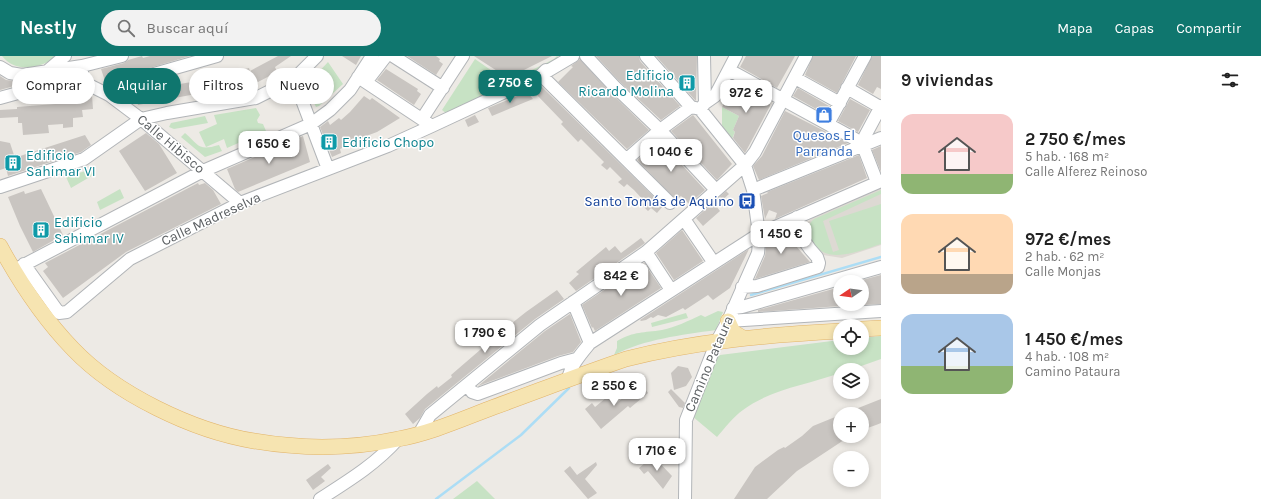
<!DOCTYPE html>
<html lang="es">
<head>
<meta charset="utf-8">
<style>
	:root { --surface:#fff; --page:#f2f2f2; --text:#222; --muted:#767676; --accent:#0f766e }
	body { margin:0; font-family:Karla,sans-serif; background:var(--page); color:var(--text); height:100vh; display:flex; flex-direction:column; font-size:15px; white-space:nowrap }
	* { box-sizing:border-box; margin:0 }
	p { font-size:13px; color:var(--muted) }
	.icon { flex:none; width:22px; height:22px; fill:none; stroke:currentColor; stroke-width:2; stroke-linecap:round; stroke-linejoin:round }
	.map { position:relative; flex:1; overflow:hidden }
	.drawer { display:flex; flex-direction:column; background:var(--surface); width:380px }
	.drawer>* { flex:none }
	.banner { position:absolute; left:12px; top:12px; width:380px; height:36px; display:flex; gap:8px }
	.needle { width:26px; rotate:257deg }
	.buttons { position:absolute; left:833px; top:219px; display:grid; gap:8px }
	.buttons a { display:grid; place-items:center; width:36px; height:36px; border-radius:50%; background:var(--surface); box-shadow:0 2px 6px #0003; font-size:20px }
	.price { position:absolute; translate:-50% -34px; padding:0 9px; border-radius:8px; background:#fff; color:#222; font-size:13px; line-height:26px; filter:drop-shadow(0 1px 2px #0008) }
	.price::after { content:''; position:absolute; left:50%; top:24px; width:12px; height:9px; margin-left:-6px; background:inherit; clip-path:polygon(0 0,100% 0,50% 100%) }
	.price.active { background:var(--accent); color:#fff }
	ul { padding:0; list-style:none }
	li { display:flex; align-items:center; gap:12px; height:100px; padding:0 20px }
	li span { display:grid; place-items:center; flex:none; width:112px; height:80px; border-radius:12px; color:#555 }
	li>.icon { margin-inline-start:auto }
	span .icon { width:48px; height:48px; fill:#fffc; stroke-width:1 }
	li b { font-size:17px }
	h2 { display:flex; justify-content:space-between; align-items:center; height:48px; padding:0 20px; font-size:17px }
	.pill { padding:0 14px; border-radius:18px; background:var(--surface); box-shadow:0 2px 6px #0003; font-size:14px; line-height:36px }
	.pill.active { background:var(--accent); color:#fff }
	header { display:flex; align-items:center; gap:24px; box-sizing:border-box; height:56px; padding:0 20px; background:var(--accent); color:#fff }
	header strong { font-size:19px }
	nav { display:flex; gap:22px; margin-inline-start:auto; font-size:14px }
	.search { width:280px; height:36px; background:var(--page); display:flex; align-items:center; gap:10px; box-sizing:border-box; padding:0 14px; border-radius:22px; color:var(--muted); font-size:15px }
	main { display:flex; flex:1; min-height:0 }
	.map>svg:first-child { display:block }
	.education { fill:#ddd9d3 }
	.green { fill:#c7e2c4 }
	.lines { fill:none; stroke-linecap:round; stroke-linejoin:round }
	.stream { stroke:#acddf5; stroke-width:2.5 }
	.building { fill:#c9c5c1 }
	.minor-casing { stroke:#b2b5b8; stroke-width:14 }
	.major-casing { stroke:#e2b469; stroke-width:16 }
	.minor { stroke:#fff; stroke-width:12 }
	.major { stroke:#f6e4b1; stroke-width:15 }
	.labels { text-anchor:middle; dominant-baseline:central; stroke-width:3; stroke-linejoin:round; paint-order:stroke }
	.culture-label { font-size:14px; fill:#0d838f; stroke:#fff; text-anchor:start }
	.shop-label { font-size:14px; fill:#366cbe; stroke:#fff }
	.street-label { font-size:14px; fill:#5c6063; stroke:#fff }
	.transit-label { font-size:14px; fill:#164399; stroke:#fff; text-anchor:end }
</style>
</head>
<body>
<header>
<strong>Nestly</strong>
<div class="search"><svg class="icon" aria-label="search" viewBox="0 0 24 24"><circle cx="10" cy="10" r="6"/><path d="M15 15l6 6"/></svg>Buscar aquí</div>
<nav><a>Mapa</a><a>Capas</a><a>Compartir</a></nav>
</header>
<main>
<div class="map">
<svg width="881" height="443" viewBox="0 0 881 443">
	<rect width="100%" height="100%" fill="#edeae5"/>
	<!-- education -->
	<path class="education" d="M 881,132 L 881,189 L 842,202 L 823,199 L 809,186 L 806,173 L 808,166 L 812,162 Z"/>
	<!-- green -->
	<path class="green" d="M 2,0 L 59,0 C 42,11 17,19 2,0 Z
		M 557,0 L 558,0 L 555,5 L 447,58 L 442,54 L 475,3 L 508,26 L 554,3 Z
		M 328,6 L 343,28 L 319,50 L 316,51 L 305,28 L 314,21 Z
		M 722,51 L 739,60 L 733,74 L 735,76 L 731,85 L 722,69 Z
		M 256,52 L 260,59 L 257,64 L 258,67 L 263,68 L 266,75 L 227,92 L 224,83 L 206,91 L 199,76 L 217,68 L 214,59 Z
		M 205,60 L 208,67 L 174,73 L 169,71 L 171,67 Z
		M 185,77 C 200,90 198,95 219,89 L 222,95 L 205,101 L 181,81 Z
		M 92,113 L 95,118 L 71,132 L 66,121 Z
		M 120,133 L 124,142 L 100,154 L 97,146 Z
		M 881,134 L 881,138 L 823,165 L 833,196 L 839,194 L 829,165 L 881,148 L 881,188 C 858,195 825,211 810,183 C 806,175 808,168 814,163 Z
		M 718,255 L 723,256 L 716,274 C 681,279 645,283 614,299 L 617,292 L 617,285 C 635,275 643,277 662,274 C 676,271 688,265 701,259 L 705,261 Z
		M 686,257 L 688,262 L 652,271 L 651,267 Z
		M 881,280 L 881,303 L 850,314 L 840,314 L 840,317 C 807,329 771,333 743,354 C 733,361 725,372 717,381 L 692,360 L 716,301 L 720,299 L 840,284 L 840,292 L 862,292 L 862,282 Z
		M 477,425 L 495,443 L 453,443 Z"/>
	<g class="lines">
		<!-- stream -->
		<path class="stream" d="M 751,239 L 881,201
			M 436,443 L 521,379 L 569,332"/>
	</g>
	<!-- building -->
	<path class="building" d="M 142,0 L 143,2 L 150,0 L 190,0 L 105,25 L 101,13 L 124,7 L 128,4 Z
		M 278,0 L 291,0 L 275,11 L 277,16 L 258,26 L 138,49 L 134,32 L 136,31 L 142,29 L 142,34 L 149,33 L 198,25 L 249,12 L 250,15 Z
		M 342,0 L 361,0 L 356,9 Z
		M 407,0 L 436,0 L 440,3 L 439,5 L 443,8 L 436,19 Z
		M 474,0 L 552,0 L 508,22 Z
		M 596,0 L 639,0 L 640,5 L 680,50 L 661,64 L 619,25 Z
		M 656,0 L 697,0 L 696,45 L 695,44 Z
		M 746,0 L 795,0 L 777,32 L 740,11 Z
		M 813,0 L 856,0 L 837,37 L 805,19 Z
		M 872,0 L 881,0 L 881,33 L 877,31 L 873,38 L 858,29 Z
		M 580,3 L 609,35 L 649,74 L 627,93 L 558,26 L 573,11 L 571,10 Z
		M 386,13 L 418,33 L 417,35 L 421,38 L 414,49 L 377,24 Z
		M 0,20 L 6,24 L 15,25 L 14,30 L 0,34 Z
		M 735,28 L 770,47 L 770,50 L 745,97 L 733,82 L 735,76 L 733,74 L 739,60 L 722,51 Z
		M 541,30 L 663,150 L 657,157 L 651,152 L 648,155 L 642,149 L 645,146 L 634,134 L 627,128 L 624,131 L 618,126 L 622,123 L 610,111 L 607,114 L 601,109 L 604,106 L 581,83 L 578,86 L 561,68 L 563,66 L 535,37 Z
		M 798,32 L 829,50 L 825,58 L 793,40 Z
		M 80,35 L 81,39 L 92,39 L 93,53 L 82,54 L 83,61 L 73,62 L 73,71 L 63,72 L 63,68 L 48,69 L 49,77 L 23,79 L 22,67 L 18,67 L 18,61 L 0,62 L 0,54 L 17,53 L 17,51 L 55,48 L 54,38 Z
		M 527,36 L 533,43 L 492,60 L 488,52 Z
		M 364,40 L 370,44 L 372,42 L 400,62 L 377,76 L 350,86 L 351,88 L 340,93 L 341,97 L 332,101 L 320,71 L 328,65 L 330,69 L 339,62 L 341,64 L 350,56 Z
		M 850,43 L 870,54 L 858,76 L 838,65 Z
		M 785,55 L 848,87 L 759,124 L 753,110 L 762,100 Z
		M 475,59 L 479,66 L 468,71 L 465,64 Z
		M 693,59 L 732,108 L 717,124 L 671,75 Z
		M 146,77 L 159,88 L 177,117 L 145,135 L 119,95 Z
		M 85,79 L 91,89 L 81,96 L 8,120 L 6,112 L 0,114 L 0,85 L 10,87 L 14,99 L 16,98 L 17,101 Z
		M 303,80 L 310,106 L 238,136 L 235,133 L 227,113 Z
		M 659,84 L 705,134 L 689,148 L 681,140 L 676,144 L 637,104 Z
		M 881,90 L 881,116 L 872,94 Z
		M 859,99 L 867,122 L 775,163 L 777,157 L 769,154 L 765,163 L 761,140 L 768,137 L 767,136 Z
		M 198,127 L 199,129 L 205,127 L 213,134 L 221,148 L 126,196 L 63,242 L 43,215 L 48,211 L 45,207 Z
		M 41,133 L 63,179 L 33,196 L 20,170 L 8,141 L 24,135 L 25,138 Z
		M 726,135 L 729,138 L 716,150 L 720,155 L 703,170 L 696,162 Z
		M 790,173 L 796,190 L 810,206 L 755,223 L 765,200 L 767,183 Z
		M 682,174 L 703,205 L 674,224 L 656,197 Z
		M 641,182 L 645,187 L 641,190 L 576,235 L 569,227 L 579,218 L 576,216 L 606,191 L 609,195 L 615,190 L 621,197 Z
		M 749,193 L 730,232 L 713,244 L 708,239 L 685,254 L 683,252 L 666,261 L 658,259 L 653,262 L 651,261 L 646,264 L 641,265 L 640,264 Z
		M 644,207 L 661,232 L 595,275 L 593,271 L 592,272 L 582,249 Z
		M 881,219 L 881,248 L 862,249 L 862,224 Z
		M 840,231 L 840,250 L 758,256 L 758,254 Z
		M 557,234 L 564,243 L 535,263 L 425,353 L 420,362 L 413,368 L 405,358 L 427,338 L 437,330 L 438,332 L 452,321 L 451,319 L 502,275 L 526,256 Z
		M 570,258 L 581,286 L 573,296 L 558,300 L 478,330 L 545,275 Z
		M 678,310 L 688,312 L 692,321 L 686,330 L 674,334 L 671,317 Z
		M 638,330 L 643,330 L 648,337 L 630,352 L 628,350 L 601,373 L 585,353 L 592,347 L 595,351 L 607,341 L 614,349 Z
		M 671,333 L 685,347 L 683,352 L 679,351 L 668,336 Z
		M 881,343 L 881,367 L 876,369 L 862,374 L 862,358 L 843,358 Z
		M 840,359 L 840,380 L 850,380 L 797,415 L 767,443 L 734,443 L 755,411 L 778,394 L 784,391 L 785,392 L 802,380 L 813,370 Z
		M 653,400 L 672,420 L 663,433 L 648,415 L 644,418 L 639,412 Z
		M 596,406 L 597,409 L 585,423 L 597,437 L 588,443 L 564,415 L 570,410 L 577,419 Z
		M 328,408 L 331,412 L 321,421 L 325,425 L 313,434 L 306,424 Z"/>
	<g class="lines">
		<!-- minor casing -->
		<g class="minor-casing">
			<path id="minor" d="M 393,0 L 443,32
				M 586,0 L 614,30 L 660,74 L 716,134
				M 646,0 L 691,51 L 700,53 L 745,109 L 753,134 L 759,178 L 759,187 L 758,197 L 728,265 L 717,285 L 686,364 L 685,443
				M 0,11 L 10,17 L 22,19 L 82,10
				M 546,14 L 541,19 L 670,147
				M 729,14 L 855,83 L 863,90 L 877,126
				M 46,16 L 65,0
				M 82,17 L 82,10 L 122,0
				M 358,21 L 432,70
				M 795,22 L 840,47
				M 77,23 L 109,39 L 141,63 L 240,147
				M 294,23 L 328,113
				M 366,26 L 386,0
				M 847,32 L 880,51
				M 109,39 L 133,24 L 217,0
				M 0,42 L 47,29 L 77,23
				M 705,47 L 715,40 L 736,0
				M 701,52 L 705,47 L 704,0
				M 422,63 L 463,0
				M 828,68 L 865,0
				M 863,90 L 865,80 L 881,50
				M 627,103 L 660,74 L 691,51
				M 0,131 L 84,103 L 141,63 L 167,57 L 256,42 L 294,23 L 317,0
				M 753,134 L 881,82
				M 684,163 L 714,207
				M 646,196 L 671,234
				M 24,208 L 59,257 L 67,256 L 130,203 L 240,147 L 388,90 L 432,70 L 541,19 L 573,0
				M 18,212 L 203,115 L 311,68 L 330,54 L 350,34 L 372,0
				M 742,231 L 757,230 L 818,211 L 819,207 L 817,201 L 810,193 L 803,183 L 797,161
				M 573,246 L 590,287
				M 733,252 L 742,251 L 881,211
				M 728,265 L 881,255
				M 568,323 C 571,309 581,298 590,287 L 759,178 L 881,125
				M 468,330 L 472,336 L 478,338 L 561,307 L 576,303
				M 419,378 L 430,359 L 540,269 L 646,196 L 745,109 L 755,96 L 806,0
				M 320,443 C 348,425 376,408 398,383"/>
		</g>
		<!-- major casing -->
		<g class="major-casing">
			<path id="major" d="M 0,190 C 20,227 44,263 73,293 C 116,338 193,375 254,385 C 301,393 351,393 398,383 C 431,377 462,363 494,351 C 538,335 582,318 626,303 C 696,285 768,279 840,275
				M 728,265 L 733,276 L 743,282
				M 862,273 L 881,272"/>
		</g>
		<!-- minor -->
		<use href="#minor" class="minor"/>
		<!-- major -->
		<use href="#major" class="major"/>
	</g>
	<!-- icons -->
	<defs>
		<g id="building-square" transform="scale(0.9)"><rect x="-9" y="-9" width="18" height="18" rx="4" fill="#0f9aa8" stroke="#fff"/><path d="M-4-6H4V6H1V3H-1V6H-4ZM-2.5-4.3h1.7v1.8h-1.7ZM.8-4.3h1.7v1.8H.8ZM-2.5-1h1.7V.8h-1.7ZM.8-1h1.7V.8H.8Z" fill="#fff"/></g>
		<g id="shop-square" transform="scale(0.9)"><rect x="-9" y="-9" width="18" height="18" rx="4" fill="#3f7fe0" stroke="#fff"/><path d="M-5-2.5h2.3a2.7 3.5 0 0 1 5.4 0H5L5.5 6h-11ZM-1.5-2.5h3a1.5 2.3 0 0 0-3 0Z" fill="#fff"/></g>
		<g id="bus-square" transform="scale(0.9)"><rect x="-9" y="-9" width="18" height="18" rx="4" fill="#1a4fb4" stroke="#fff"/><path d="M-5-6H5V4H4V6H2V4H-2V6H-4V4H-5ZM-3.5-4V0h7V-4ZM-3.5 1.2v1.5H-2V1.2ZM2 1.2v1.5H3.5V1.2Z" fill="#fff"/></g>
	</defs>
	<g fill-rule="evenodd">
		<use href="#building-square" x="687" y="27"/>
		<use href="#shop-square" x="824" y="59"/>
		<use href="#building-square" x="329" y="86"/>
		<use href="#building-square" x="13" y="107"/>
		<use href="#bus-square" x="747" y="145"/>
		<use href="#building-square" x="41" y="174"/>
	</g>
	<g class="labels">
		<!-- culture labels -->
		<g class="culture-label">
			<text x="674" y="19" text-anchor="end">Edificio<tspan x="674" dy="16">Ricardo Molina</tspan></text>
			<text x="342" y="86">Edificio Chopo</text>
			<text x="26" y="99">Edificio<tspan x="26" dy="16">Sahimar VI</tspan></text>
			<text x="54" y="166">Edificio<tspan x="54" dy="16">Sahimar IV</tspan></text>
		</g>
		<!-- shop labels -->
		<g class="shop-label">
			<text x="824" y="79">Quesos El<tspan x="824" dy="16">Parranda</tspan></text>
		</g>
		<!-- street labels -->
		<g class="street-label">
			<text transform="translate(171 88) rotate(40)">Calle Hibisco</text>
			<text transform="translate(211 163) rotate(-25)">Calle Madreselva</text>
			<text transform="translate(709 308) rotate(-67)">Camino Pataura</text>
		</g>
		<!-- transit labels -->
		<g class="transit-label">
			<text x="734" y="145">Santo Tomás de Aquino</text>
		</g>
	</g>
</svg>
<div class="buttons">
<a><svg class="needle" viewBox="-14 -14 28 28"><path d="M0-13l5 13h-10z" fill="#e53935"/><path d="M0 13l5-13h-10z" fill="#767676"/></svg></a>
<a><svg class="icon" aria-label="locate" viewBox="0 0 24 24"><circle cx="12" cy="12" r="6"/><path d="M12 2v4M12 18v4M2 12h4M18 12h4"/></svg></a>
<a><svg class="icon" aria-label="layers" viewBox="0 0 24 24"><path d="M12 4l9 5-9 5-9-5zM3 14l9 5 9-5"/></svg></a>
<a>+</a>
<a>−</a>
</div>
<b class="price active" style="left:510px;top:48px">2 750 €</b>
<b class="price" style="left:746px;top:58px">972 €</b>
<b class="price" style="left:269px;top:109px">1 650 €</b>
<b class="price" style="left:671px;top:117px">1 040 €</b>
<b class="price" style="left:781px;top:199px">1 450 €</b>
<b class="price" style="left:621px;top:241px">842 €</b>
<b class="price" style="left:485px;top:298px">1 790 €</b>
<b class="price" style="left:614px;top:351px">2 550 €</b>
<b class="price" style="left:657px;top:416px">1 710 €</b>
<div class="banner">
<a class="pill">Comprar</a>
<a class="pill active">Alquilar</a>
<a class="pill">Filtros</a>
<a class="pill">Nuevo</a>
</div>
</div>
<section class="drawer">
<h2>9 viviendas<svg class="icon" aria-label="filters" viewBox="0 0 24 24"><path d="M4 7h16M4 17h16"/><circle cx="9" cy="7" r="2"/><circle cx="15" cy="17" r="2"/></svg></h2>
<ul>
<li><span style="background:linear-gradient(#f6c9c9 75%,#8fb573 0)"><svg class="icon" aria-label="home" viewBox="0 0 24 24"><path d="M3 11l9-7 9 7M6 9v11h12V9"/></svg></span><div><b>2 750 €/mes</b><p>5 hab. · 168 m²</p><p>Calle Alferez Reinoso</p></div></li>
<li><span style="background:linear-gradient(#ffd9b3 75%,#b9a48a 0)"><svg class="icon" aria-label="home" viewBox="0 0 24 24"><path d="M3 11l9-7 9 7M6 9v11h12V9"/></svg></span><div><b>972 €/mes</b><p>2 hab. · 62 m²</p><p>Calle Monjas</p></div></li>
<li><span style="background:linear-gradient(#a9c7e8 65%,#8fb573 0)"><svg class="icon" aria-label="home" viewBox="0 0 24 24"><path d="M3 11l9-7 9 7M6 9v11h12V9"/></svg></span><div><b>1 450 €/mes</b><p>4 hab. · 108 m²</p><p>Camino Pataura</p></div></li>
</ul>
</section>
</main>
</body>
</html>
